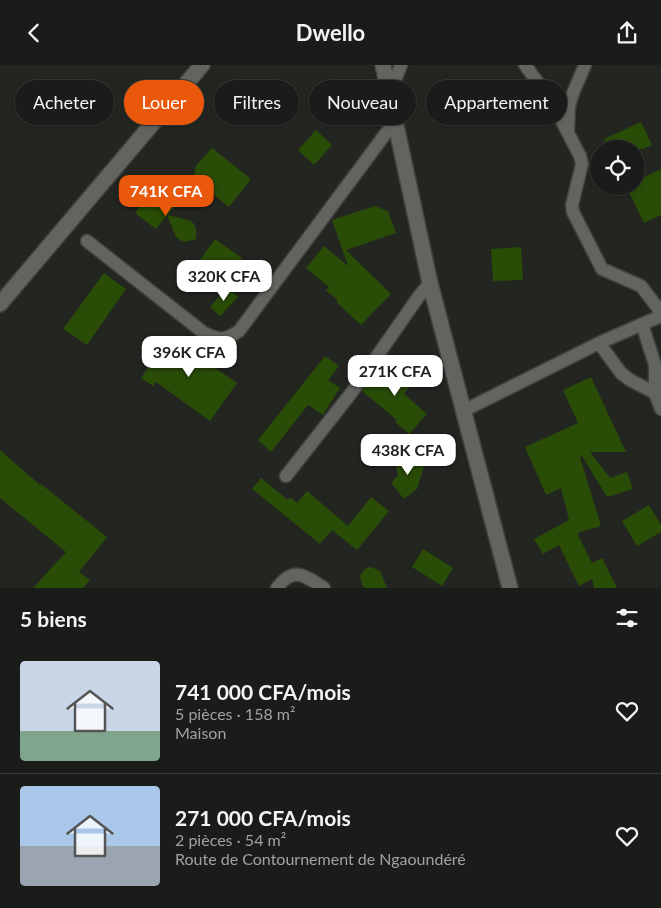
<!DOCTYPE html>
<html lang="fr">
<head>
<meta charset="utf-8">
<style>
	:root { --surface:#1a1c19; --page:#272926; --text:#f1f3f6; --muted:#9fa1a2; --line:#383a38; --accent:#ea580c }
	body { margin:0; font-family:Lato,sans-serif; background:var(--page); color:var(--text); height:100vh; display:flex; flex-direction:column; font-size:19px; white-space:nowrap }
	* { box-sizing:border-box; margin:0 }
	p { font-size:16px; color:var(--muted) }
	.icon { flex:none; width:28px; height:28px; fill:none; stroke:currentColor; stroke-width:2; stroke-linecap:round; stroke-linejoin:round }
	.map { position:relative; height:523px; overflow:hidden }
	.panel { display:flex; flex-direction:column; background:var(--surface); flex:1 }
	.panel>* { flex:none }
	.top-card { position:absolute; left:15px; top:15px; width:631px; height:45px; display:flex; gap:10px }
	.controls { position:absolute; left:590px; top:75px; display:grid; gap:10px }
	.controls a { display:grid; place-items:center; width:55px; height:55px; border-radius:50%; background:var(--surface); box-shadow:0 1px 4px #0004,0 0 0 1px var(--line); font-size:25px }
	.price { position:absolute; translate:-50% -42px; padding:0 11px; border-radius:10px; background:#fff; color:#222; font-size:16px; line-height:32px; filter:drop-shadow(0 1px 2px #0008) }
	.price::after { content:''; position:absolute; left:50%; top:30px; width:15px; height:11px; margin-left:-8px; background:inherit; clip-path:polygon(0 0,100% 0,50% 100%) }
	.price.selected { background:var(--accent); color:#fff }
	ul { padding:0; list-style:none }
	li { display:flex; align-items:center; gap:15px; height:125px; padding:0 20px }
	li+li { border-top:1px solid var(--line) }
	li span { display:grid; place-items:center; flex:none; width:140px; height:100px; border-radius:5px; color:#555 }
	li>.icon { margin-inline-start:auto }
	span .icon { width:60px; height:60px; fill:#fffc; stroke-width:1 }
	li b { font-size:21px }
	h2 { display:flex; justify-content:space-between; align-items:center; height:60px; padding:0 20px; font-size:21px }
	.tag { padding:0 18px; border-radius:22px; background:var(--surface); box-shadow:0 1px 4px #0004,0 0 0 1px var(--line); font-size:18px; line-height:45px }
	.tag.selected { background:var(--accent); color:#fff }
	header { display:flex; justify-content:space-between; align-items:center; height:65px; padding:0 20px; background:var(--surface); font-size:22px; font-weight:700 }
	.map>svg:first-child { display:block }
	.building { fill:#294c07 }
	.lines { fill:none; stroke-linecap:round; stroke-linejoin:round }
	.minor-casing { stroke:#3e413c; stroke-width:15 }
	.tertiary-casing { stroke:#3e413c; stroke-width:18 }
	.minor { stroke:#61645f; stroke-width:12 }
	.tertiary { stroke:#61645f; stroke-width:15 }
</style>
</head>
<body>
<header><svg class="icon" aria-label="back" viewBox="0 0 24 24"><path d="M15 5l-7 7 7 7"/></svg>Dwello<svg class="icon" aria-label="share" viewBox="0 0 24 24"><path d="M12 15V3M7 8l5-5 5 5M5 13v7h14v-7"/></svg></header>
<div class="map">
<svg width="661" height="523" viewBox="0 0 661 523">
	<rect width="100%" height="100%" fill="#232521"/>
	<!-- building -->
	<path class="building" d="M218 30a14 14 0 1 1 28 0a14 14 0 1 1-28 0Z
		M 641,57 L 652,80 L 643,84 L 609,84 L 604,74 Z
		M 316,65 L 332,80 L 314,100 L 298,85 Z
		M 212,83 L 251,114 L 229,142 L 214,130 L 212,124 L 194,111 L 196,101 Z
		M 661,104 L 661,150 L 644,158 L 626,121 L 636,121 L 636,116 Z
		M 152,126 L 174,142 L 168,150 L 191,156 L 194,159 L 196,164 L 196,174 L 185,177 L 180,175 L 176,172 L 167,150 L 156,164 L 135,148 Z
		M 375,141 L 388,146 L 396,168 L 346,185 L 391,229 L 361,260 L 336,237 L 338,235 L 326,226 L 329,222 L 306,203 L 324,181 L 348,201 L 332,155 Z
		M 215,174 L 242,193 L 227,214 L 200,195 Z
		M 521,182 L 523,215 L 493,216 L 491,184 Z
		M 104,208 L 126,224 L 87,280 L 63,264 Z
		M 227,223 L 238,232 L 220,251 L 210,242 Z
		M 169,271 L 237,318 L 210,356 L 156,317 L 153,321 L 141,313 Z
		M 325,291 L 339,301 L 328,315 L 340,323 L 323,350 L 308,340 L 271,387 L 258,375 Z
		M 392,299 L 414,316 L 404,329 L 427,349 L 409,369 L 395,357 L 397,355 L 362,326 L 384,300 L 388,304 Z
		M 591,312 L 626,387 L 590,387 L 610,413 L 627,407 L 633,424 L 607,432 L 582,391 L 580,392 L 601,461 L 577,468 L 592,498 L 602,493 L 617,523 L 594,523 L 592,514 L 579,521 L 559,480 L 543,489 L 534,474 L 569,455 L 561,423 L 546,430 L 525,382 L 578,358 L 563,325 Z
		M 0,385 L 40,420 L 41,419 L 107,472 L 79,507 L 90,515 L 83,523 L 33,523 L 66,487 L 0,433 Z
		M 408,387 L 424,401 L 417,424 L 404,434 L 391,418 L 398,410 L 396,401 Z
		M 261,413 L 288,435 L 290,432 L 297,438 L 307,426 L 348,461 L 371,432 L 389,446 L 357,485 L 332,465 L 320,479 L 252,424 Z
		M 649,440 L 661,460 L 661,467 L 637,481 L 622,456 Z
		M 423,484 L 453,503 L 442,521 L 412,502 Z
		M 371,502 L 380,506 L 387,523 L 365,523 L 362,520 L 360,511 L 366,503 Z"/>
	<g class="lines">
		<!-- minor casing -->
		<g class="minor-casing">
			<path id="minor" d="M 525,0 L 552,37 L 580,91 L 582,99 L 572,140 L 573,147 L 602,204 L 641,221 L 661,247
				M 390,28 L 401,0
				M 568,66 L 569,41 L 573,28 L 585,0
				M 87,176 L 204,268 C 220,275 224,276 239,266 L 395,56
				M 642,259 L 655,300 L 655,328 L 661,344
				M 599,278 L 621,308 L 630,315 L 655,328
				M 463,346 L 599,278 L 661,251
				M 286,411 L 352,327 L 419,231 L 430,218
				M 277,523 C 293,501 304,510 324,523"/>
		</g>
		<!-- tertiary casing -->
		<g class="tertiary-casing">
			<path id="tertiary" d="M 383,0 L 430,218 L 510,523
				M 0,239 L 202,0"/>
		</g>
		<!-- minor -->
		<use href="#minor" class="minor"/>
		<!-- tertiary -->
		<use href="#tertiary" class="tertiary"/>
	</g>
</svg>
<div class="controls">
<a><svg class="icon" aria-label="locate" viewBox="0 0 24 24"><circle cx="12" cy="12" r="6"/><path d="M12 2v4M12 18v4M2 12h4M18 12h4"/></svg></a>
</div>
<b class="price selected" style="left:166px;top:152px">741K CFA</b>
<b class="price" style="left:224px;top:237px">320K CFA</b>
<b class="price" style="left:189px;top:313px">396K CFA</b>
<b class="price" style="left:395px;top:332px">271K CFA</b>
<b class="price" style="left:408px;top:411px">438K CFA</b>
<div class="top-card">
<a class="tag">Acheter</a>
<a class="tag selected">Louer</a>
<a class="tag">Filtres</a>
<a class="tag">Nouveau</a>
<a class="tag">Appartement</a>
</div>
</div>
<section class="panel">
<h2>5 biens<svg class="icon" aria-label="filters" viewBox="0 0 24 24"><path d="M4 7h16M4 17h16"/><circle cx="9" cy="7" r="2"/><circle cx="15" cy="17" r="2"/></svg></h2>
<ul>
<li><span style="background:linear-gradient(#c9d6e8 70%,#7fa58c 0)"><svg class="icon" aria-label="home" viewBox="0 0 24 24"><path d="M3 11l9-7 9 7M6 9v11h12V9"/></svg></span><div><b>741 000 CFA/mois</b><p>5 pièces · 158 m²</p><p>Maison</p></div><svg class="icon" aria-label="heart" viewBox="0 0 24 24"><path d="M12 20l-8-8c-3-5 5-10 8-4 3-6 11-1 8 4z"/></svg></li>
<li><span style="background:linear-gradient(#a9c7e8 60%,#9aa5b1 0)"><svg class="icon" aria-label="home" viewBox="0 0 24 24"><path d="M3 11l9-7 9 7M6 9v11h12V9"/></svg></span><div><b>271 000 CFA/mois</b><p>2 pièces · 54 m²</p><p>Route de Contournement de Ngaoundéré</p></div><svg class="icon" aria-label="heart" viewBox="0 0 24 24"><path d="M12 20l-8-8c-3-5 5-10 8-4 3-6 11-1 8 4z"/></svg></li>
</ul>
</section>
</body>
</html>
